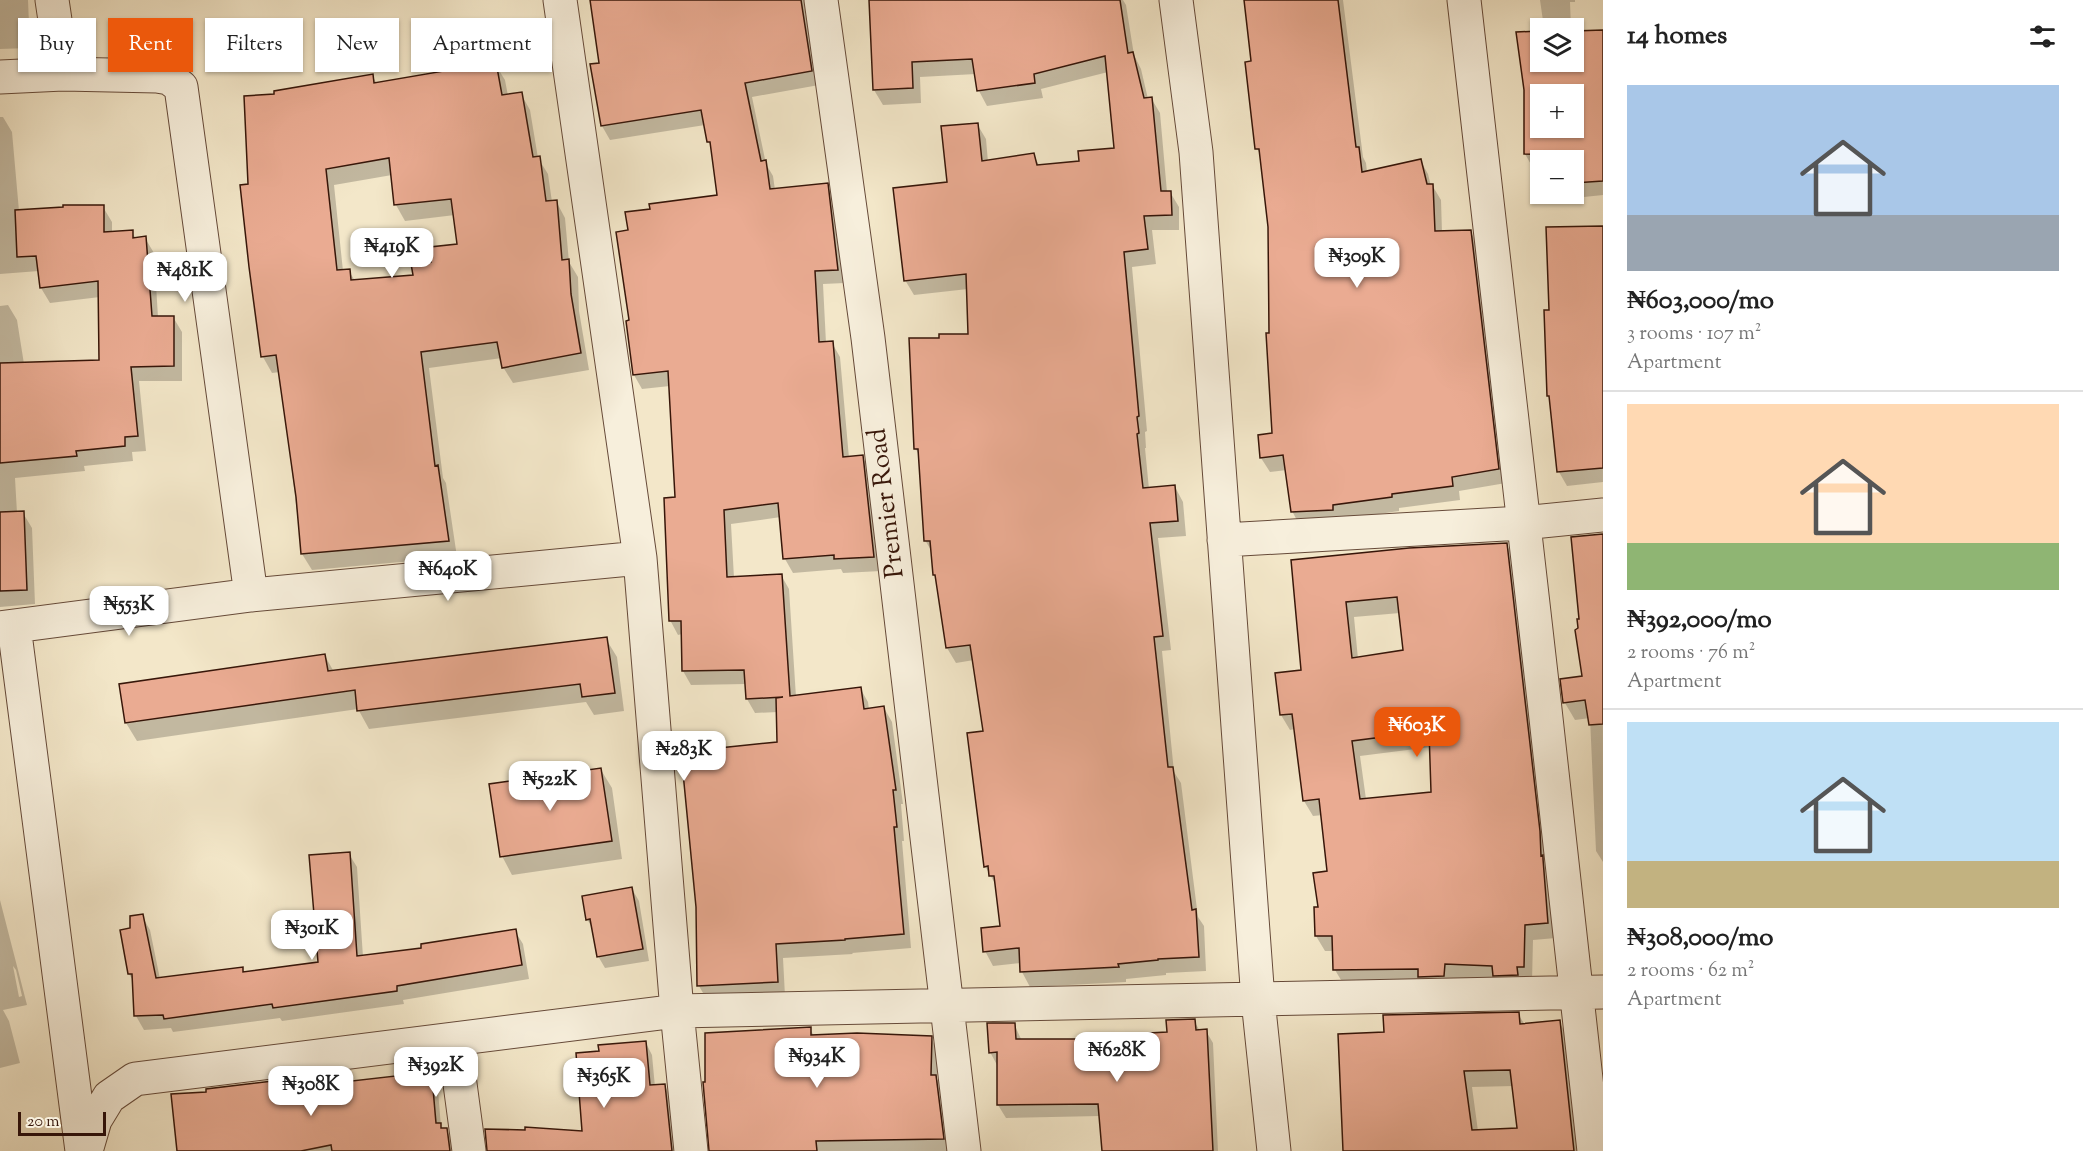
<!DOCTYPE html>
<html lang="en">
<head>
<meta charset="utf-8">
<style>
	:root { --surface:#fff; --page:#f6f6f6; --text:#222; --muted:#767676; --line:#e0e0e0; --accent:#ea580c }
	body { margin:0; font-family:"Sorts Mill Goudy",serif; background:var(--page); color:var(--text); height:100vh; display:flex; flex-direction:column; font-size:22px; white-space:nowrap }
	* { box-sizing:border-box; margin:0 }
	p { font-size:20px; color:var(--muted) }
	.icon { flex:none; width:33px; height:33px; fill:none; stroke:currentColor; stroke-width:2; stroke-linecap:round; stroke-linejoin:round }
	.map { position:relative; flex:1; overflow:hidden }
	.side { display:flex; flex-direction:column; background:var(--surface); width:480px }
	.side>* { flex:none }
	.top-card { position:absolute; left:18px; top:18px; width:570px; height:54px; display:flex; gap:12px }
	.controls { position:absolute; left:1530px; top:18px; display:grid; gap:12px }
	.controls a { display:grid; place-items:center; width:54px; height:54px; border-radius:0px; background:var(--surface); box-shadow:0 2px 4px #0004; font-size:30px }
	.scale { position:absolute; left:18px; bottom:15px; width:88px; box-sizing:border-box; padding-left:6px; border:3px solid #371609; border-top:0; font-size:16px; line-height:21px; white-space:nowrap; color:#371609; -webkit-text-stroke:4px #f7efdc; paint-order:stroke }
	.price { position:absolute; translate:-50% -51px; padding:0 14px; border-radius:12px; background:#fff; color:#222; font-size:20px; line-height:39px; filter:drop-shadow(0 2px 3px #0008) }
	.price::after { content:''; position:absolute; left:50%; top:36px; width:18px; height:14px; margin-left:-9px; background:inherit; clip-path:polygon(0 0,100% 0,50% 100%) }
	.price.current { background:var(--accent); color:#fff }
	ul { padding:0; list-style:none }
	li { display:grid; align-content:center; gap:12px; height:318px; padding:0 24px }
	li+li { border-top:2px solid var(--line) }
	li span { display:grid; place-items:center; height:186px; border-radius:0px; color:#555 }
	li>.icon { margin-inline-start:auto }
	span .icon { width:108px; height:108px; fill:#fffc; stroke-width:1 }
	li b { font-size:26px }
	h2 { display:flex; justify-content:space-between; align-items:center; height:72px; padding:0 24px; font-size:26px }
	.pill { padding:0 21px; border-radius:0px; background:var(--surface); box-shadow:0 2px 4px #0004; font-size:21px; line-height:54px }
	.pill.current { background:var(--accent); color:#fff }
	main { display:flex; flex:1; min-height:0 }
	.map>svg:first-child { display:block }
	.shadow { fill:#0003; fill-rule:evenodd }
	.building { fill:#eaab92; stroke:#371609; stroke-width:1.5; fill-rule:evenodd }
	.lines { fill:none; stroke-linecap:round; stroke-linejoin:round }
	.minor-casing { stroke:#664a39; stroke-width:35 }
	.minor { stroke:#f7efdc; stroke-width:33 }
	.labels { text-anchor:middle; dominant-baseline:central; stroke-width:4.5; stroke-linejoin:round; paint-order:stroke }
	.street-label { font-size:26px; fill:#371609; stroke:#f7efdc }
</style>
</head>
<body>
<main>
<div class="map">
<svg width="1603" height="1151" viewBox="0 0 1603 1151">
	<rect width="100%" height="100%" fill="#f3e7c9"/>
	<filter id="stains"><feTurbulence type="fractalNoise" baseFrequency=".00333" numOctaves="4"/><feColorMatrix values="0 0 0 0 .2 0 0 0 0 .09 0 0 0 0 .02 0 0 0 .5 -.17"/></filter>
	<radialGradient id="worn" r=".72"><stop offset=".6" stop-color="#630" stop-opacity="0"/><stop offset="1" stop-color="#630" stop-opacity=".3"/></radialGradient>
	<!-- shadow -->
	<path class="shadow" d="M 0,0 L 28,0 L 30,48 L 0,49 Z
		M 592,0 L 805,0 L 819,85 L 752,97 L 766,164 L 773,176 L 775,190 L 827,185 L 835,199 L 845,283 L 823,284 L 826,343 L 832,343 L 840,357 L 849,458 L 862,456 L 870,470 L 881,571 L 843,573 L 841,569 L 793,573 L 785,559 L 781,517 L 731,524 L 734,578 L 781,575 L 789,589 L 796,697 L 860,688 L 868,702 L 869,710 L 884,708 L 892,722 L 903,804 L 901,804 L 904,841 L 902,841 L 911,948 L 852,953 L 853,954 L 783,958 L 785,996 L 707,1000 L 699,986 L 779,743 L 778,712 L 755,713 L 747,699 L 746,684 L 691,685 L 683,671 L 682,634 L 678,635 L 670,620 L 677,499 L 670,386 L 642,389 L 634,375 L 630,345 L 630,232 L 718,196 L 712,148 L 709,142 L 705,125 L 610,140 L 602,126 L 601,64 Z
		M 869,0 L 1123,0 L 1126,5 L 1134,55 L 1141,69 L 1148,99 L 1151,98 L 1160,113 L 1167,192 L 1170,192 L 1179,207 L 1179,230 L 1152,230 L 1156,264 L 1132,267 L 1147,431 L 1145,432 L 1146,448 L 1145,448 L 1149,489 L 1175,487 L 1183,502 L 1186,536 L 1158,538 L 1171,650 L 1162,651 L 1174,772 L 1181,783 L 1198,917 L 1204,926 L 1206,971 L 1166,973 L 1166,975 L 1126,979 L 1126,982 L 1030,987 L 1022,972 L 1021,963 L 993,966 L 985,951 L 1002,927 L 997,887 L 985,866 L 985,732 L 974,660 L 956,663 L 947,648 L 938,581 L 934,575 L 932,552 L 925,540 L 920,456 L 915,448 L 941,339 L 970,335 L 968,289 L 914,295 L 905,280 L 977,124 L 986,139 L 988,162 L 1033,154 L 1040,167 L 1081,162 L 1115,149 L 1108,72 L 1041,89 L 1043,98 L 987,106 L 979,91 L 976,74 L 920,77 L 921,103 L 883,105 L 874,90 Z
		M 1244,0 L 1343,0 L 1363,157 L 1366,163 L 1367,172 L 1420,160 L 1428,174 L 1431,186 L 1432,185 L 1441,200 L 1442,232 L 1470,231 L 1478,245 L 1506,483 L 1459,491 L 1460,500 L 1399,508 L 1399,511 L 1300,526 L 1292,511 L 1287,470 L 1270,472 L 1261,458 L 1274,435 L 1269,227 L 1261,156 L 1257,148 L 1253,63 Z
		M 1540,0 L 1575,0 L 1575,2 L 1570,2 L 1571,28 L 1544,28 Z
		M 1540,32 L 1540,62 L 1574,62 L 1574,32 L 1603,32 L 1603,195 L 1584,197 L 1575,182 L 1574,160 L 1540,160 L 1540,168 L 1533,168 L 1525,154 L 1526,90 L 1518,33 ZM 1540,94 L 1574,94 L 1574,128 L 1540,128 Z
		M 495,64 L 505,80 L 508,96 L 521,94 L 530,110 L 538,158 L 548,174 L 552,202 L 556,201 L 565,218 L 569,262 L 578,277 L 579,311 L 589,370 L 513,383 L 503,367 L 502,358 L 429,368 L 443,478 L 446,483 L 457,557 L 312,570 L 302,554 L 280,372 L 272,373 L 263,357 L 250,266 L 250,186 L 276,96 L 372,75 L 377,84 ZM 392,175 L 396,205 L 405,221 L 455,215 L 458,245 L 414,276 L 355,281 L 349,271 L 343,271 L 334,185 Z
		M 0,117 L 3,117 L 12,132 L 19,211 L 103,207 L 112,222 L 112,233 L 132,232 L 136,239 L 145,238 L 154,253 L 158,317 L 173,317 L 182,332 L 182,381 L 139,381 L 146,451 L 132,452 L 133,461 L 84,466 L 85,471 L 15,478 L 17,513 L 23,513 L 32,528 L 35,604 L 0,607 L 0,306 L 8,305 L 17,320 L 24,364 L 100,362 L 100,297 L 50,303 L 41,288 L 39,271 L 0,274 Z
		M 1603,227 L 1603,482 L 1567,486 L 1559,472 L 1551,400 L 1548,395 L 1551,311 Z
		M 1603,534 L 1603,862 L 1596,851 L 1590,718 L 1575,720 L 1565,703 L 1583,677 L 1579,628 Z
		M 1506,544 L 1515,560 L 1556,938 L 1533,940 L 1532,982 L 1344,985 L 1335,970 L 1334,951 L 1325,951 L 1316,936 L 1329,872 L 1323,815 L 1313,816 L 1304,801 L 1295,729 L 1290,730 L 1281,715 L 1302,672 L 1293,561 ZM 1400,613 L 1405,651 L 1358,659 L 1354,617 ZM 1431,747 L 1432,793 L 1366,799 L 1360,756 Z
		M 606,639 L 617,657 L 624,711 L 594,715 L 586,702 L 369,729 L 358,709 L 137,741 L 126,723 L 121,685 L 325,656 L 334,672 Z
		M 601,770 L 612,788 L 622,859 L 512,875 L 502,856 Z
		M 349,854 L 357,867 L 363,957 L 423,949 L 515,931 L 523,944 L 529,979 L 403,1000 L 404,1004 L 282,1021 L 280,1018 L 173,1032 L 171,1028 L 144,1030 L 136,1016 L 134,982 L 129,974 L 132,929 L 142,916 L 150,930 L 160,979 L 242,968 L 245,973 L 319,963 Z
		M 632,889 L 639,901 L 649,961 L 605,968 L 598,956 L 594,931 L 587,919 Z
		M 0,900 L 27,1005 L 3,1010 L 9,1021 L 20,1063 L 0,1068 ZM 13,966 L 16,970 L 22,996 L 19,997 Z
		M 1518,1014 L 1525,1025 L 1559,1022 L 1569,1038 L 1581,1151 L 1344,1151 L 1385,1033 ZM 1514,1086 L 1519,1129 L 1478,1131 L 1472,1087 Z
		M 1194,1021 L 1200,1031 L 1206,1031 L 1213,1043 L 1218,1151 L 1103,1151 L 1100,1116 L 1006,1118 L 998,1105 L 997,1065 L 990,1052 L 1014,1024 L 1022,1041 L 1095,1041 L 1168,1033 Z
		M 810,1029 L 814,1036 L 931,1038 L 937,1049 L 937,1079 L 942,1088 L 950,1151 L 711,1151 Z
		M 646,1043 L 652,1055 L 655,1087 L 665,1086 L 671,1098 L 677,1151 L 489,1151 L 584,1132 L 600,1052 Z
		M 314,1077 L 319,1086 L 403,1077 L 405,1081 L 431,1078 L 438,1090 L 441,1127 L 443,1129 L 446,1130 L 453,1141 L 454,1151 L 189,1151 L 282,1084 Z"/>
	<!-- building -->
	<path class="building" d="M 590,0 L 801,0 L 812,71 L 745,83 L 761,161 L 766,160 L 770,189 L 828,183 L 838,270 L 815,271 L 819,342 L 833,341 L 843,457 L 863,455 L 874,557 L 834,559 L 834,555 L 783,559 L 778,503 L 724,510 L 727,577 L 782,574 L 790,696 L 861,687 L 864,709 L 884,706 L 896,790 L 893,790 L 897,827 L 894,827 L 904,934 L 845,939 L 845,940 L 776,944 L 778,982 L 697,986 L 696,907 L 681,752 L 777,742 L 776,698 L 783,697 L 746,699 L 744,670 L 682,671 L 681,621 L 669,621 L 664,498 L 675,497 L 668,371 L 633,375 L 626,321 L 629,320 L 616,232 L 628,230 L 625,212 L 650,209 L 649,204 L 717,195 L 710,142 L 707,142 L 701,110 L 601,126 L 590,64 L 599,63 Z
		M 869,0 L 1120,0 L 1128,53 L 1133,52 L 1144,98 L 1152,97 L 1161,191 L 1171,191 L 1172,215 L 1144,216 L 1148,249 L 1124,252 L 1139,416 L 1137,417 L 1139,433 L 1137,434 L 1143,488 L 1175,485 L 1178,521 L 1150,523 L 1163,636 L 1154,637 L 1168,767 L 1173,767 L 1192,910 L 1196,909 L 1199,957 L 1158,959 L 1158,960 L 1118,964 L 1119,967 L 1020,972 L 1019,948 L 983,952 L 981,928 L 1000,926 L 994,876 L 989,876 L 988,866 L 984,867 L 967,733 L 983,731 L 970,645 L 946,648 L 935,575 L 933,575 L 930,541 L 924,541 L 918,449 L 914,449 L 909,338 L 939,338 L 939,334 L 968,334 L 966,274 L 904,281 L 893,188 L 947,182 L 941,126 L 978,123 L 982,161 L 1034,153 L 1037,165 L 1079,161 L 1078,151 L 1114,148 L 1105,56 L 1034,74 L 1035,83 L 977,91 L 972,59 L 912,62 L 913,88 L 873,90 Z
		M 1244,0 L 1338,0 L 1356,147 L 1359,147 L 1362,172 L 1421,159 L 1427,184 L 1433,184 L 1435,231 L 1471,230 L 1499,469 L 1452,477 L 1453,486 L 1392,494 L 1392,497 L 1333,505 L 1333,510 L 1291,512 L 1283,455 L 1260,458 L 1258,435 L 1272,433 L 1266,333 L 1269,333 L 1268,227 L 1259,149 L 1255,149 L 1245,62 L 1251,61 Z
		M 1603,30 L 1603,181 L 1574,183 L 1572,155 L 1524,154 L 1524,90 L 1516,32 L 1540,31 L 1540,62 L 1574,62 L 1574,31 ZM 1540,94 L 1574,94 L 1574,128 L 1540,128 Z
		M 496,62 L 502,95 L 522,92 L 533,157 L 540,156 L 546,201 L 557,200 L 562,260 L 569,259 L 571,294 L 581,353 L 502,368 L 497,342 L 421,352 L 435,466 L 438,465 L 449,541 L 301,554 L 296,497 L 276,355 L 261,357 L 249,267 L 240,185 L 248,184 L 244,96 L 274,94 L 274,91 L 373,74 L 374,83 ZM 389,158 L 394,205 L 451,199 L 457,244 L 430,247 L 431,262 L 411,264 L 413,275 L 351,280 L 350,269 L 337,270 L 326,169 Z
		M 63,205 L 104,205 L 104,232 L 133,230 L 133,238 L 146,236 L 152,316 L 174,316 L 174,366 L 131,367 L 138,436 L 125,437 L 125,446 L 76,451 L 77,456 L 0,463 L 0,363 L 99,360 L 98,281 L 40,288 L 36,256 L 17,257 L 15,210 L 63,207 Z
		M 1603,226 L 1603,468 L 1557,472 L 1549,396 L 1547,396 L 1544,310 L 1549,310 L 1546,227 Z
		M 24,511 L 27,590 L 0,591 L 0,512 Z
		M 1603,534 L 1603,724 L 1589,725 L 1585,700 L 1563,703 L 1560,679 L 1582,676 L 1575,630 L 1578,628 L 1577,619 L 1579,619 L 1571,537 Z
		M 1507,543 L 1540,831 L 1541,856 L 1543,855 L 1543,859 L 1548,923 L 1525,925 L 1524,967 L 1517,967 L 1518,975 L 1493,976 L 1492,966 L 1445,964 L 1444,976 L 1418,977 L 1418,969 L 1333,970 L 1332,936 L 1315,936 L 1314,907 L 1318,907 L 1313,873 L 1327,871 L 1319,799 L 1303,801 L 1292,714 L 1280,715 L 1275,673 L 1301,670 L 1291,560 L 1409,548 ZM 1397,597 L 1403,650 L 1352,658 L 1346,602 ZM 1429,731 L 1431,792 L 1360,799 L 1352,741 Z
		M 607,637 L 615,693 L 582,697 L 580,684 L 357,711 L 355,690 L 125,723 L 119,684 L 325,654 L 328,671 Z
		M 601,768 L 612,841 L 500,857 L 489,784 Z
		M 350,852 L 357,956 L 421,948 L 421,944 L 516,929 L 522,965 L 397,986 L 397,991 L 273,1008 L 272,1004 L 164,1019 L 163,1015 L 134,1016 L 132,974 L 128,974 L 120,930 L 130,928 L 130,916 L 143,914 L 156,978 L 243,967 L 243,972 L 318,962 L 309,855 Z
		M 632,887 L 643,949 L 597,957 L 590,919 L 586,920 L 582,896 Z
		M 1519,1012 L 1520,1024 L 1560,1020 L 1574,1151 L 1343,1151 L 1338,1034 L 1384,1032 L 1383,1015 ZM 1510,1070 L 1517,1128 L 1472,1130 L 1464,1071 Z
		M 1195,1019 L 1196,1030 L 1207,1029 L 1213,1151 L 1102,1151 L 1098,1104 L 997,1105 L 997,1052 L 989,1053 L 987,1023 L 1015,1023 L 1016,1039 L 1094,1039 L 1093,1036 L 1167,1032 L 1166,1020 Z
		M 811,1027 L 811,1035 L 857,1033 L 932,1036 L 931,1075 L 936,1075 L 944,1139 L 816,1141 L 817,1151 L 709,1151 L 703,1082 L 705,1082 L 705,1033 Z
		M 646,1041 L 650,1085 L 665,1084 L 672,1151 L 487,1151 L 485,1129 L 525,1130 L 525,1127 L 582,1131 L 576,1053 L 599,1051 L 598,1045 Z
		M 404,1075 L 404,1080 L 432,1077 L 436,1123 L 441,1123 L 441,1128 L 447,1128 L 450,1151 L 332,1151 L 331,1145 L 301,1151 L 177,1151 L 171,1094 L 206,1092 L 206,1089 L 281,1080 L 281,1083 L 315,1076 L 317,1085 Z"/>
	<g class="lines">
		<!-- minor casing -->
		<g class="minor-casing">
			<path id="minor" d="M 52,0 L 63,74
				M 560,0 L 640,558 L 677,1011 L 691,1151
				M 821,0 L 868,338 L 964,1151
				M 1176,0 L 1196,152 L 1258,1000 L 1274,1151
				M 1464,0 C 1507,384 1553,767 1594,1151
				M 0,77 L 63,74 L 157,76 L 169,78 L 181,87 L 251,595
				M 1224,540 L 1522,523 L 1603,515
				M 14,626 L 82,1151
				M 0,628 L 251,595 L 640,558
				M 454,1039 L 469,1151
				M 86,1151 L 95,1120 L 109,1097 L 135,1079 L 677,1011 L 1603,992"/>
		</g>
		<!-- minor -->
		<use href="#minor" class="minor"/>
	</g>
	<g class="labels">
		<!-- street labels -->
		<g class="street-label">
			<text transform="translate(887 503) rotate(-97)">Premier Road</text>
		</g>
	</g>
	<rect width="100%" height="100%" filter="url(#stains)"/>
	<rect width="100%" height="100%" fill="url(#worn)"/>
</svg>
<div class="controls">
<a><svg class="icon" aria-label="layers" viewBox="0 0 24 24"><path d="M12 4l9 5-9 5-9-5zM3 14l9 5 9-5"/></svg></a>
<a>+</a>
<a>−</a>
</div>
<div class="scale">20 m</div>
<b class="price" style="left:392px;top:279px">₦419K</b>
<b class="price" style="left:1357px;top:289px">₦309K</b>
<b class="price" style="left:185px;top:303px">₦481K</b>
<b class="price" style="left:448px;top:602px">₦640K</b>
<b class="price" style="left:129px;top:637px">₦553K</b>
<b class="price current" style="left:1417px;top:758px">₦603K</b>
<b class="price" style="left:684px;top:782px">₦283K</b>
<b class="price" style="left:550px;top:812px">₦522K</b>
<b class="price" style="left:312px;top:961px">₦301K</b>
<b class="price" style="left:1117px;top:1083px">₦628K</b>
<b class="price" style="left:817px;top:1089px">₦934K</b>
<b class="price" style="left:436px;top:1098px">₦392K</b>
<b class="price" style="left:604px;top:1109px">₦365K</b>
<b class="price" style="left:311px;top:1117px">₦308K</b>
<div class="top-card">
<a class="pill">Buy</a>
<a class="pill current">Rent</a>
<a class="pill">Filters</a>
<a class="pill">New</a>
<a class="pill">Apartment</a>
</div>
</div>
<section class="side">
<h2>14 homes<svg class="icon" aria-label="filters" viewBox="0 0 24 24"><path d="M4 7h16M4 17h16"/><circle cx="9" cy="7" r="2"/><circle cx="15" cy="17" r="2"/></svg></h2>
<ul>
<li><span style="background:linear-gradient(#a9c7e8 70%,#9aa5b1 0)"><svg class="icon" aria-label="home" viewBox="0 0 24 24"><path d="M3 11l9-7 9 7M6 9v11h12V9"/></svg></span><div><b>₦603,000/mo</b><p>3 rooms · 107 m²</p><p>Apartment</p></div></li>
<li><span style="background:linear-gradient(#ffd9b3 75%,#8fb573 0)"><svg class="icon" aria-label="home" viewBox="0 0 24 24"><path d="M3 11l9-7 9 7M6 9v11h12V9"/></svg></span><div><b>₦392,000/mo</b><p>2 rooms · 76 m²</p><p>Apartment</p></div></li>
<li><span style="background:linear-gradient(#bfe0f5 75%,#c2b280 0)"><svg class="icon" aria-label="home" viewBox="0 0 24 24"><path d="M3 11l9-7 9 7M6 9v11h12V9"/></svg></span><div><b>₦308,000/mo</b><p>2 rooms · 62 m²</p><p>Apartment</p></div></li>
</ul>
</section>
</main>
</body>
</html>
